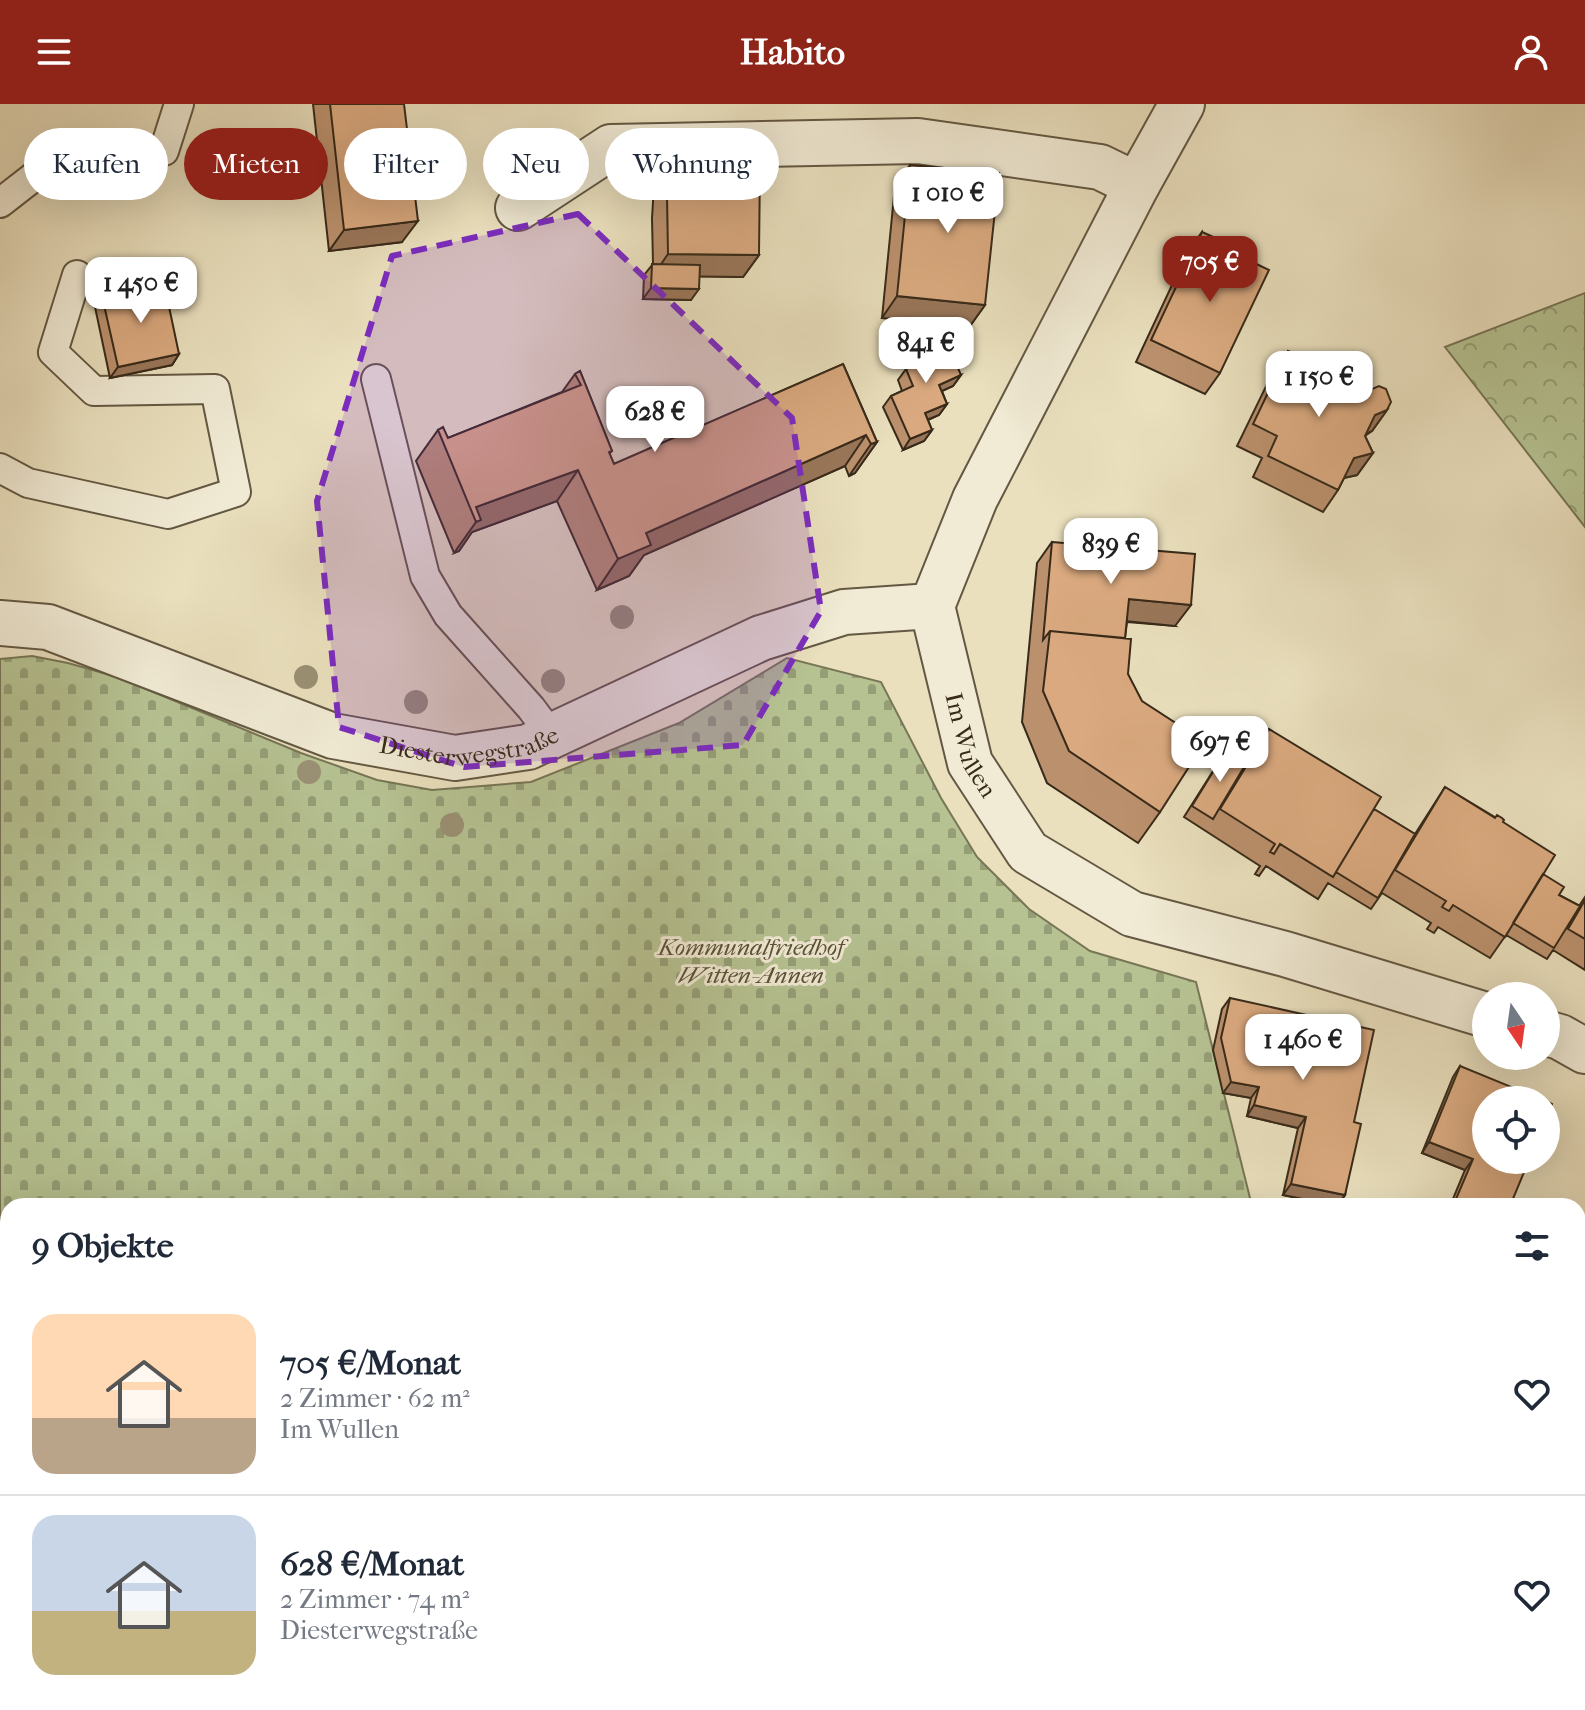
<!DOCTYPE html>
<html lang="de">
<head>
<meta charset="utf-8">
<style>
	:root { --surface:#fff; --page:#f2f2f3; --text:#1f2937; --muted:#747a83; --line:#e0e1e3; --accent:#8f2418 }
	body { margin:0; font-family:"IM FELL French Canon",serif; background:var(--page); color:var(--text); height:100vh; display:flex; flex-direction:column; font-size:30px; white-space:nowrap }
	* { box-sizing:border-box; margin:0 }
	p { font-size:26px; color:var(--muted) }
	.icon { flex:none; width:44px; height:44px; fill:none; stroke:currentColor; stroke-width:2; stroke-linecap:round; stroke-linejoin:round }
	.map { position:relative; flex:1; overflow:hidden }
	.panel { position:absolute; left:0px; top:1094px; width:1586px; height:512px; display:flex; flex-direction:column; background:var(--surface); border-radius:24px 24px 0 0; box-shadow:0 8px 32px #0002 }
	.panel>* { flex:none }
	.hud { position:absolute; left:24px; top:24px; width:800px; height:72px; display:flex; gap:16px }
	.needle { width:52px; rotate:167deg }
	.controls { position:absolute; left:1472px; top:878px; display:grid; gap:16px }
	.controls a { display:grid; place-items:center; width:88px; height:88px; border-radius:50%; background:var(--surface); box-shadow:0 8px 32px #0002; font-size:40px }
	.price { position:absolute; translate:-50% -68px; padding:0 18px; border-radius:16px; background:#fff; color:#222; font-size:26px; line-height:52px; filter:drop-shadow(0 2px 4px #0008) }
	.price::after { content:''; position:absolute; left:50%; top:48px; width:24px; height:18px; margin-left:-12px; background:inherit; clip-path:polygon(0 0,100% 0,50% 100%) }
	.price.on { background:var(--accent); color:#fff }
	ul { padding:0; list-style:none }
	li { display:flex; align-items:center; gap:24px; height:200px; padding:0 32px }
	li+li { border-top:2px solid var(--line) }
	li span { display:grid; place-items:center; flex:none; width:224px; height:160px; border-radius:24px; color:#555 }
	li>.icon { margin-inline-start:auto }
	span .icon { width:96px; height:96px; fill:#fffc; stroke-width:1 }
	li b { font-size:34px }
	h2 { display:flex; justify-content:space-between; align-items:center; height:96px; padding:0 32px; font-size:34px }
	.tag { padding:0 28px; border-radius:36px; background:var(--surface); box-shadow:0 8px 32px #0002; font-size:28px; line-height:72px }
	.tag.on { background:var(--accent); color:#fff }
	header { display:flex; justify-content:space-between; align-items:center; height:104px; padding:0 32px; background:var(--accent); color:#fff; font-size:36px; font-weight:700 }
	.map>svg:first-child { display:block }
	.grass { fill:url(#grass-tufts); stroke:#777656; stroke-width:2 }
	.cemetery { fill:url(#cemetery-stones); stroke:#777656; stroke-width:2 }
	.park { fill:url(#park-crowns); stroke:#777656; stroke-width:2 }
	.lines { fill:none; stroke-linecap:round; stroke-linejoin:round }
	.lane-casing { stroke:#645842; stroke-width:32 }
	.street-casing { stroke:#645842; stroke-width:48 }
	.lane { stroke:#f1ebd5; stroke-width:28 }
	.street { stroke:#f1ebd5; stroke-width:44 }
	.tree { fill:#9a9174 }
	.wall { fill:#bb916d; stroke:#382a19; stroke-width:2 }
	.shaded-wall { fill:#997659; stroke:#382a19; stroke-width:2 }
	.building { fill:#daa97f; stroke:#382a19; stroke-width:2 }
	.marked { fill:#7b2cbf; fill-opacity:0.2; stroke:#7b2cbf; stroke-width:6; stroke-dasharray:16 10; stroke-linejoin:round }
	.labels { text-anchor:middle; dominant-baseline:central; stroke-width:6; stroke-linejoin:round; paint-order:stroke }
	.street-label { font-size:24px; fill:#382a19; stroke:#f1ebd5 }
	.park-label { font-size:24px; font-style:italic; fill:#585037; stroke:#f1ebd5 }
</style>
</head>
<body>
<header><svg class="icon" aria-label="menu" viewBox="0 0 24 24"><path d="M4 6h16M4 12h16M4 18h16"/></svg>Habito<svg class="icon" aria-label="person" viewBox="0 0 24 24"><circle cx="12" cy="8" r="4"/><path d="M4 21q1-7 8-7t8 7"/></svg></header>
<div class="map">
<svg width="1585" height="1606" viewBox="0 0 1585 1606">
	<defs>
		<pattern id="grass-tufts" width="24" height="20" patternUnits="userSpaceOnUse" patternTransform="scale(2)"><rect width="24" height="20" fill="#b6c292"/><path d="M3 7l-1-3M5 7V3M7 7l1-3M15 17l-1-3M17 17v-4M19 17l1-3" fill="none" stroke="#959e76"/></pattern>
		<pattern id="cemetery-stones" width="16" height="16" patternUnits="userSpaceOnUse" patternTransform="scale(2)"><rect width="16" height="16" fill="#b6c292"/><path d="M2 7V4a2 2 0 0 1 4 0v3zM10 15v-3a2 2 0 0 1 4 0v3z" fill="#959e76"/></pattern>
		<pattern id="park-crowns" width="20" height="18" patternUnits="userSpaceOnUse" patternTransform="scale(2)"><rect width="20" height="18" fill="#b6c292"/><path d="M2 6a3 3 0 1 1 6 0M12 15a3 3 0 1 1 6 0" fill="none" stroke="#959e76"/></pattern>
	</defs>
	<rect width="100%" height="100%" fill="#eae0be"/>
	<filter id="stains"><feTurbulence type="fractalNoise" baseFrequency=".0025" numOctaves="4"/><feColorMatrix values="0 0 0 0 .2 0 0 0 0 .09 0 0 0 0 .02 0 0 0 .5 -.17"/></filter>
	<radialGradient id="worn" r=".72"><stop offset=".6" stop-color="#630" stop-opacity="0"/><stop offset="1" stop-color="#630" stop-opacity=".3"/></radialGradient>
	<!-- grass -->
	<path class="grass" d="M 1578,1297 L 1585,1297 L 1585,1606 L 1384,1606 L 1383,1598 L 1578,1598 Z"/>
	<!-- cemetery -->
	<path class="cemetery" d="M 32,552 L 68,559 L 117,573 L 301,649 L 377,676 L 432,686 L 531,678 L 679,619 L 787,554 L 881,578 L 941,694 L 977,753 L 1029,805 L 1090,847 L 1196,878 L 1252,1102 L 8,1102 L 8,1598 L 1138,1598 L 1141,1606 L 0,1606 L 0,555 Z"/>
	<!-- park -->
	<path class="park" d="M 1585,189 L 1585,423 L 1445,243 Z"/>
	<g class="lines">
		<!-- lane casing -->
		<g class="lane-casing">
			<path id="lane" d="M 0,99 L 36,71 L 164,47 L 179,0
				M 376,275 L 425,472 L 448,511 L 531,604 L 552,632
				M 0,364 L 28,379 L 168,410 L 236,388 L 215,285 L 94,287 L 53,248 L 77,171"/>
		</g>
		<!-- street casing -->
		<g class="street-casing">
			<g id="street">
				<path id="s1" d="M 1182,0 L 1137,81 L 975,395 L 932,502 L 970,659 L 1028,748 L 1132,810 L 1285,850 L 1486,911"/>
				<path d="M 518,104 L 611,43 L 918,37 L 1100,63 L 1137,81"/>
				<path id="s2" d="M 0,519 L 48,523 L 333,632 L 455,654 L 528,643 L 761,534 L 844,508 L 932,502"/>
				<path d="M 1546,929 L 1560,933 L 1585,947"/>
			</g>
		</g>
		<!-- lane -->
		<use href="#lane" class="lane"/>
		<!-- street -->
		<use href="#street" class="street"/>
	</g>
	<!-- trees -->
	<g class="tree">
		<circle cx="622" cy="513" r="12"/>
		<circle cx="306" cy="573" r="12"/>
		<circle cx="553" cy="577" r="12"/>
		<circle cx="416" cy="598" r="12"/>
		<circle cx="309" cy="668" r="12"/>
		<circle cx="452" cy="721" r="12"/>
	</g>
	<!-- wall -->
	<path class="wall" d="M 313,0 L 404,0 L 402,138 L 329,147 Z
		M 669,61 L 759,151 L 743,173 L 699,172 L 691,196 L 643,195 L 644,171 L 653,160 L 652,114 L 654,82 Z
		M 910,61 L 985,201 L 970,222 L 882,214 L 895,82 Z
		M 1202,128 L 1220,269 L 1205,290 L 1136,258 L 1187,149 Z
		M 102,192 L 179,250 L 172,261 L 110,274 L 95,203 Z
		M 919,237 L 961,271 L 953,282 L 942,287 L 947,300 L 939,311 L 928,316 L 932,326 L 924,337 L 903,346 L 883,303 L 891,292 L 902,287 L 898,276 L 906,265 L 917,260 L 912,248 Z
		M 1288,247 L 1387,306 L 1372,327 L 1365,332 L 1373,349 L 1357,371 L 1344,374 L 1338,386 L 1323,408 L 1253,373 L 1262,354 L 1237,342 L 1273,268 Z
		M 843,260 L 877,338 L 855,369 L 849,372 L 845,362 L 644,451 L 629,472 L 597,486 L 557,397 L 472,428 L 459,447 L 454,449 L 416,357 L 438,326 L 448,334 L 562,288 L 575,270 L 580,267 L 612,347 L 609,350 L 614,360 Z
		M 1052,438 L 1175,522 L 1127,518 L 1125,534 L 1128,570 L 1160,708 L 1138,739 L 1047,679 L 1022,618 L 1037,459 Z
		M 1269,625 L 1374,705 L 1415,730 L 1445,683 L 1503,718 L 1559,791 L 1579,802 L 1585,793 L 1585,866 L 1553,846 L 1547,855 L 1506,831 L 1490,854 L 1438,823 L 1434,829 L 1427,825 L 1431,819 L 1382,789 L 1371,805 L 1328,779 L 1318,795 L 1266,762 L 1259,772 L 1255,770 L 1260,762 L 1184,713 L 1227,645 L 1247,657 Z
		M 1230,894 L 1354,1018 L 1345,1091 L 1337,1102 L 1283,1091 L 1298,1024 L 1247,1012 L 1251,994 L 1223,989 L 1213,946 L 1222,905 Z
		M 1460,962 L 1510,1102 L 1450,1102 L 1465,1066 L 1422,1049 L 1453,973 Z"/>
	<!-- shaded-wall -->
	<path class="shaded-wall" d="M 418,117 L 402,138 L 329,147 L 344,126 Z
		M 668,150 L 759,151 L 743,173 L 653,172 Z
		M 651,184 L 699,185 L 691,196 L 643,195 Z
		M 897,192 L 985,201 L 970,222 L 882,214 Z
		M 179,250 L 172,261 L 110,274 L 118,263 Z
		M 961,271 L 953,282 L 931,292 L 939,281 Z
		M 947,300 L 939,311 L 917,320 L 925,309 Z
		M 1387,306 L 1372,327 L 1360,333 L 1375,311 Z
		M 932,326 L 924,337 L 903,346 L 910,335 Z
		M 866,331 L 845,362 L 644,451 L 629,472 L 597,486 L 618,455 L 646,429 Z
		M 877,338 L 855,369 L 849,372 L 871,340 Z
		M 1373,349 L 1357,371 L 1339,375 L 1354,354 Z
		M 578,366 L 557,397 L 472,428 L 459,447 L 454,449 L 476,418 L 476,403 Z
		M 1129,495 L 1191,501 L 1175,522 L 1114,516 Z
		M 1231,978 L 1259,983 L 1251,994 L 1223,989 Z
		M 1254,1001 L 1306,1013 L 1298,1024 L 1247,1012 Z
		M 1429,1038 L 1473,1055 L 1465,1066 L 1422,1049 Z
		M 1291,1080 L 1345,1091 L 1337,1102 L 1283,1091 Z"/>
	<!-- building -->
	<path class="building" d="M 330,0 L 404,0 L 418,117 L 344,126 Z
		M 669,61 L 760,61 L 759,151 L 668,150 L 667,92 Z
		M 910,61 L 999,69 L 985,201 L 897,192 Z
		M 1202,128 L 1227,139 L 1224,148 L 1243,157 L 1246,155 L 1269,166 L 1220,269 L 1151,236 Z
		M 652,160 L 700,161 L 699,185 L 651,184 Z
		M 164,179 L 179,250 L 118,263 L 102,192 Z
		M 942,227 L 961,271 L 939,281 L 947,300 L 925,309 L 932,326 L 910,335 L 891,292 L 913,282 L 906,265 L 928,256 L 919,237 Z
		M 1288,247 L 1303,253 L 1304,251 L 1370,286 L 1379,282 L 1386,285 L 1391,298 L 1387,306 L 1375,311 L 1365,332 L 1373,349 L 1354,354 L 1338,386 L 1268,352 L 1277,332 L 1253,320 Z
		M 843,260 L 877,338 L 871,340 L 866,331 L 646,429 L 651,441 L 618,455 L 578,366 L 476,403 L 481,416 L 476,418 L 438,326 L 443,323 L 448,334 L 581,281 L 575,270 L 580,267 L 612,347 L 609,348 L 614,360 Z
		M 1052,438 L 1195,450 L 1191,501 L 1129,495 L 1125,534 L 1050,527 L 1043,536 Z
		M 1050,527 L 1131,535 L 1128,570 L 1142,597 L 1205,638 L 1160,708 L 1069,647 L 1043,587 Z
		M 1269,625 L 1381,693 L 1333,773 L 1280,740 L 1274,750 L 1270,748 L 1275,740 L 1220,705 Z
		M 1227,645 L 1247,658 L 1213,715 L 1192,702 Z
		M 1445,683 L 1495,714 L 1497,711 L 1502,714 L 1504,716 L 1503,718 L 1555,751 L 1505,833 L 1453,801 L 1449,807 L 1442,803 L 1446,797 L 1395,766 Z
		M 1374,705 L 1415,730 L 1378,794 L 1336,768 Z
		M 1543,770 L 1564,783 L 1559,791 L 1580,802 L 1554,844 L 1513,819 Z
		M 1585,796 L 1585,835 L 1568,825 Z
		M 1230,894 L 1374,926 L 1354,1018 L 1361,1020 L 1345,1091 L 1291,1080 L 1306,1013 L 1254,1001 L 1259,983 L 1231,978 L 1221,934 Z
		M 1460,962 L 1543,996 L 1486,996 L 1486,1056 L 1529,1056 L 1510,1102 L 1453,1102 L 1473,1055 L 1429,1038 Z
		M 1546,997 L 1552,1000 L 1546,1015 Z
		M 1197,1598 L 1355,1598 L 1357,1606 L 1189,1606 L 1188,1600 Z"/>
	<!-- marked area -->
	<path class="marked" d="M 578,110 L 792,314 L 821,507 L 743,641 L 464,663 L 339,623 L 317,397 L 392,152 Z"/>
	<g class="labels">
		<!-- street labels -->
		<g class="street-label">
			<text stroke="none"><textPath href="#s2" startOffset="492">Diesterwegstraße</textPath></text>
			<text stroke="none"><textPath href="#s1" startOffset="706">Im Wullen</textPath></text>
		</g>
		<!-- park labels -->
		<g class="park-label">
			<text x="751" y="843">Kommunalfriedhof<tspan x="751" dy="28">Witten-Annen</tspan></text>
		</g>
	</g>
	<rect width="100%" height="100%" filter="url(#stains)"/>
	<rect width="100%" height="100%" fill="url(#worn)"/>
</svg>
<div class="controls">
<a><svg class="needle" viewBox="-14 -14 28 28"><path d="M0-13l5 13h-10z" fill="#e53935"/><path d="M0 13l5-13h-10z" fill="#747a83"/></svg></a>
<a><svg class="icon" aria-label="locate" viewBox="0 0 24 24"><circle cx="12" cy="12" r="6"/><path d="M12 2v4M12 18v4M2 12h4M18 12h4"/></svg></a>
</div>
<b class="price" style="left:948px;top:131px">1 010 €</b>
<b class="price on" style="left:1210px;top:200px">705 €</b>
<b class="price" style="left:141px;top:221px">1 450 €</b>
<b class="price" style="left:926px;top:281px">841 €</b>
<b class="price" style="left:1319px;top:315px">1 150 €</b>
<b class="price" style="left:655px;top:350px">628 €</b>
<b class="price" style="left:1111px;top:482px">839 €</b>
<b class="price" style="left:1220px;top:680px">697 €</b>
<b class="price" style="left:1303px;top:978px">1 460 €</b>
<div class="hud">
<a class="tag">Kaufen</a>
<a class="tag on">Mieten</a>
<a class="tag">Filter</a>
<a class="tag">Neu</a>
<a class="tag">Wohnung</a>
</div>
<section class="panel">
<h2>9 Objekte<svg class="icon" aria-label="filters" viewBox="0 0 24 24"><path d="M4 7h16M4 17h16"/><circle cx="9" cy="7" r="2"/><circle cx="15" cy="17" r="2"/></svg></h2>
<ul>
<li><span style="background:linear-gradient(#ffd9b3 65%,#b9a48a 0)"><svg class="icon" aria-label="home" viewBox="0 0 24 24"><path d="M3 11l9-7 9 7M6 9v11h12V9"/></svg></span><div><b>705 €/Monat</b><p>2 Zimmer · 62 m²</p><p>Im Wullen</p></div><svg class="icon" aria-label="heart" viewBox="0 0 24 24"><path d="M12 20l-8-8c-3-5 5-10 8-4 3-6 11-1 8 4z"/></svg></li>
<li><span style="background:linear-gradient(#c9d6e8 60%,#c2b280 0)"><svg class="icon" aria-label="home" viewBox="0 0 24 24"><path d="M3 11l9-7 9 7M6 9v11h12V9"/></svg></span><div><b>628 €/Monat</b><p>2 Zimmer · 74 m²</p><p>Diesterwegstraße</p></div><svg class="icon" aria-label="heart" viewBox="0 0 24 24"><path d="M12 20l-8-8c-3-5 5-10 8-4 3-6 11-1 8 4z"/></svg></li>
</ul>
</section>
</div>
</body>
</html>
